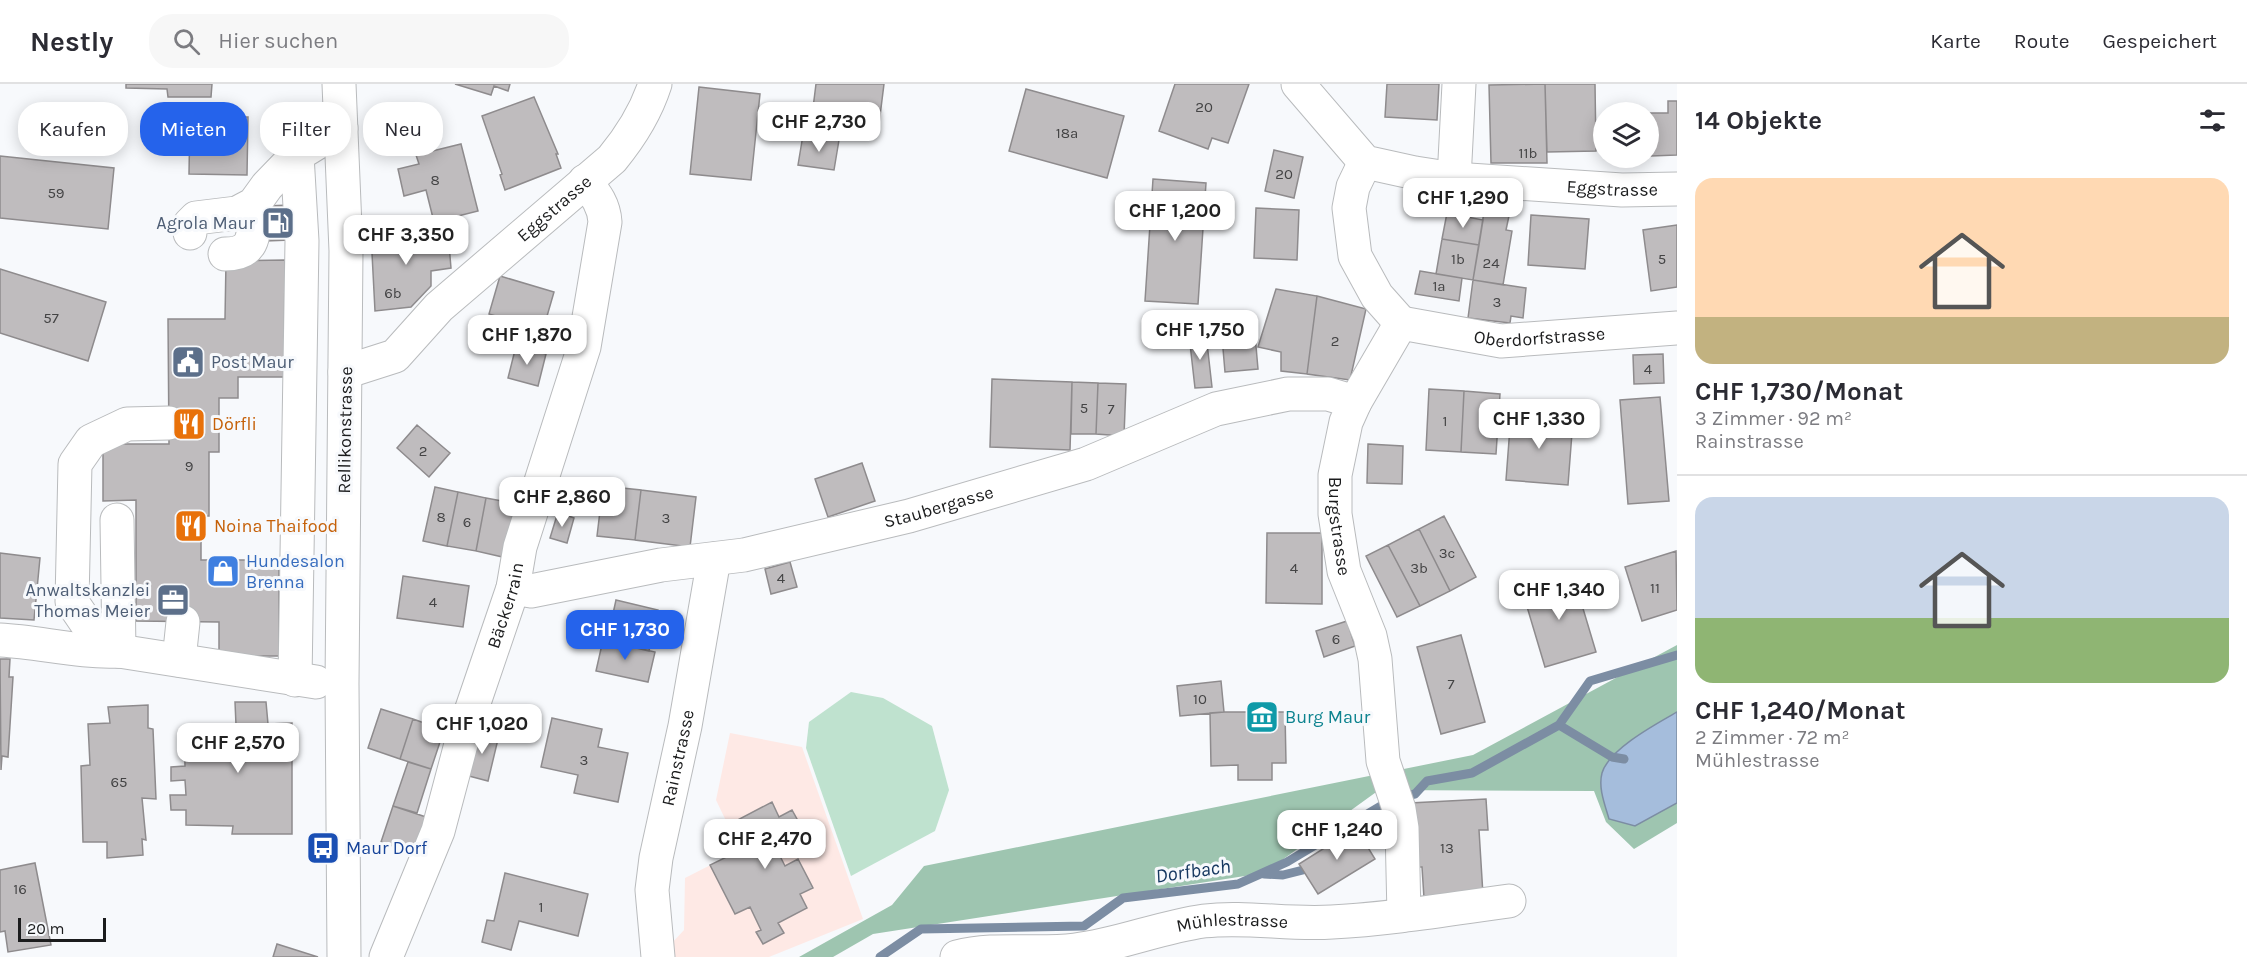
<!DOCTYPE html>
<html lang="de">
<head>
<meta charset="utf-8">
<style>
	:root { --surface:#fff; --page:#f7f7f7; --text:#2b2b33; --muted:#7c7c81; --line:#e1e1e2; --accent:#2563eb }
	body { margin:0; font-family:Karla,sans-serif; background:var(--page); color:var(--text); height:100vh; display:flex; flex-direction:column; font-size:22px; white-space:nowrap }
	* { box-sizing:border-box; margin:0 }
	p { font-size:20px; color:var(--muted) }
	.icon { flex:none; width:33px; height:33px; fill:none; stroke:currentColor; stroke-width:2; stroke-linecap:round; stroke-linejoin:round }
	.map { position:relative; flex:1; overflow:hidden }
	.sheet { display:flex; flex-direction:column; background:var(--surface); width:570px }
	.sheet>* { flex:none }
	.banner { position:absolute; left:18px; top:18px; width:570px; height:54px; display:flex; gap:12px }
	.controls { position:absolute; left:1593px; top:18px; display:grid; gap:12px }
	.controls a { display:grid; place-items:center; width:66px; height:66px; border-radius:50%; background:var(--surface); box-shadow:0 3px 15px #0003; font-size:30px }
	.scale { position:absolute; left:18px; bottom:15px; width:88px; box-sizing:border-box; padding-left:6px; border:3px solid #1b1c1d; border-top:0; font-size:16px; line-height:21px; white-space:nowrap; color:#1b1c1d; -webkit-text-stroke:4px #f7f9fc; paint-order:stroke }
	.price { position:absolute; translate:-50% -51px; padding:0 14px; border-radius:12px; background:#fff; color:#222; font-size:20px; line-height:39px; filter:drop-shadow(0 2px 3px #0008) }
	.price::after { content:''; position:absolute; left:50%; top:36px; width:18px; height:14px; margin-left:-9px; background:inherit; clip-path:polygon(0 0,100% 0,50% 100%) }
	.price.selected { background:var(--accent); color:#fff }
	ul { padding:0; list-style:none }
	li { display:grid; align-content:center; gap:12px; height:318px; padding:0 18px }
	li+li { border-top:2px solid var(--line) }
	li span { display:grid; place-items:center; height:186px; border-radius:18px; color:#555 }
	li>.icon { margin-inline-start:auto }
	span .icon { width:108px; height:108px; fill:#fffc; stroke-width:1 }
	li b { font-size:26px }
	h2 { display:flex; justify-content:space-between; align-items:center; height:72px; padding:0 18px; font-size:26px }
	.chip { padding:0 21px; border-radius:24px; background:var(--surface); box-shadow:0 3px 15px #0003; font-size:21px; line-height:54px }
	.chip.selected { background:var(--accent); color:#fff }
	header { display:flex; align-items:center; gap:36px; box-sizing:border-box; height:84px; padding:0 30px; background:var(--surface); border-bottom:2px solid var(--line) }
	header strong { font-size:28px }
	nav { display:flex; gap:33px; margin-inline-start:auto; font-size:21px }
	.search { width:420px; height:54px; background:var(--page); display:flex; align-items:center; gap:15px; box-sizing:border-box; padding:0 21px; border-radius:24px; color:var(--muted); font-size:22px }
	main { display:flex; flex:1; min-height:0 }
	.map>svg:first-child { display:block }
	.education { fill:#fee9e5 }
	.green { fill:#bfe2cf }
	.forest { fill:#9ec5b0 }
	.water { fill:#a5bddc; stroke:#7c8da3; stroke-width:1.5 }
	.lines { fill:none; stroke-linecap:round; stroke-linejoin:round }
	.stream { stroke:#7c8da3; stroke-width:9 }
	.building { fill:#bfbcbe; stroke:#8e8b8d; stroke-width:1.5 }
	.minor-casing { stroke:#b9bbbd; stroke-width:35 }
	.minor { stroke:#fff; stroke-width:33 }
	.labels { text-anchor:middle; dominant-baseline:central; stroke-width:6; stroke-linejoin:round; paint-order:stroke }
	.number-label { font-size:15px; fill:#444445 }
	.street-label { font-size:18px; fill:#1b1c1d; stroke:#f7f9fc }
	.service-label { font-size:18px; fill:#4e5e75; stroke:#f7f9fc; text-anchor:end }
	.food-label { font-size:18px; fill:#c56008; stroke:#f7f9fc; text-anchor:start }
	.shop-label { font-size:18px; fill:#366cbe; stroke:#f7f9fc; text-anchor:start }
	.culture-label { font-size:18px; fill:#0d838f; stroke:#f7f9fc; text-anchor:start }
	.transit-label { font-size:18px; fill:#164399; stroke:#f7f9fc; text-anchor:start }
	.water-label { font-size:20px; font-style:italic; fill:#163860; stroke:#f7f9fc }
</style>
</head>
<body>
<header>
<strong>Nestly</strong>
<div class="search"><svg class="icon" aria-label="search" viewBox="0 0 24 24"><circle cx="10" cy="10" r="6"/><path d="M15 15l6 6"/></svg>Hier suchen</div>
<nav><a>Karte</a><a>Route</a><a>Gespeichert</a></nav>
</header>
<main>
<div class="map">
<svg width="1677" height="873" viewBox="0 0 1677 873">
	<rect width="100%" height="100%" fill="#f7f9fc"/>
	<!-- education -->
	<path class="education" d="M 730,649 L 802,663 L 863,835 L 769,873 L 674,873 L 671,860 L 684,846 L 685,794 L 740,766 L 716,716 Z"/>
	<!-- green -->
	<path class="green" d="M 851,608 L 883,614 L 932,642 L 949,706 L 935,747 L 851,792 L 806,664 L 809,638 Z"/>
	<!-- forest -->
	<path class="forest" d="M 1677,561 L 1677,739 L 1634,765 L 1606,738 L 1594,707 L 1379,706 L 1264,789 L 873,850 L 833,873 L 799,873 L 892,821 L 924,782 L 1473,671 Z"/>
	<!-- water -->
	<path class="water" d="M 1677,628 L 1677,719 L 1635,742 L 1609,735 C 1605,721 1598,704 1602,689 C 1609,665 1656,640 1677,628 Z"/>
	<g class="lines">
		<!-- stream -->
		<path class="stream" d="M 1559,641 L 1612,673 L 1624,675
			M 1264,790 L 1283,791 L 1303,786
			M 880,873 L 921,845 L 1084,842 L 1123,814 L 1238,800 L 1287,778 L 1394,714 L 1415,710 L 1427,697 L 1472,689 L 1559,641 L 1590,597 L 1677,571"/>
	</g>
	<!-- building -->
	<path class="building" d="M 126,0 L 212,0 L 211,13 L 168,13 L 167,5 L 126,4 Z
		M 455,0 L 510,0 L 508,7 L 494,2 L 491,11 Z
		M 816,0 L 884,0 L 878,48 L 811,40 Z
		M 1175,0 L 1249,0 L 1228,59 L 1212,54 L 1208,65 L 1159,47 Z
		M 1387,0 L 1439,0 L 1437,36 L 1385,33 Z
		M 1545,0 L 1595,0 L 1596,67 L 1547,68 Z
		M 1545,0 L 1547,79 L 1491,79 L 1489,1 Z
		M 699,3 L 760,10 L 751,96 L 690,90 Z
		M 1026,5 L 1124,32 L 1107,94 L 1009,67 Z
		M 534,13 L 558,70 L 556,70 L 561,84 L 505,106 L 500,91 L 502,90 L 482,32 Z
		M 1668,17 L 1677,17 L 1677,71 L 1651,72 L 1650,29 L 1668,29 Z
		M 204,24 L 231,24 L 231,33 L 248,33 L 247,91 L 189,90 L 190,32 L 204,33 Z
		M 803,51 L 839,56 L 834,86 L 798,81 Z
		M 461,60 L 478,127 L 434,138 L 426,106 L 404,112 L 398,85 L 419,80 L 416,71 Z
		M 1274,66 L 1303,73 L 1294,114 L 1265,107 Z
		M 0,72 L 114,84 L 108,145 L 0,134 Z
		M 1153,95 L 1206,99 L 1198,220 L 1145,217 Z
		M 290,121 L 290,156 L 266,157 L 265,122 Z
		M 1485,122 L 1510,127 L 1506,146 L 1512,147 L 1503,201 L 1473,196 Z
		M 1256,124 L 1299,126 L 1297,176 L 1254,174 Z
		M 1447,129 L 1483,136 L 1479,161 L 1442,155 Z
		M 1531,131 L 1589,135 L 1585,185 L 1528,181 Z
		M 1677,141 L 1677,203 L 1651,207 L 1643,146 Z
		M 428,145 L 429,150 L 448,149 L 451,184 L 431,187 L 431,202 L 411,223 L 375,227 L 371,150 Z
		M 1442,155 L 1479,161 L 1473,196 L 1436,190 Z
		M 285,176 L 284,293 L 238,293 L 238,314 L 219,314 L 219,368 L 209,368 L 209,432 L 201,432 L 201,476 L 279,476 L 279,572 L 219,572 L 219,538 L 136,537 L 136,416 L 103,417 L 103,360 L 169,360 L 168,235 L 225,235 L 226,177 Z
		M 0,185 L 106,218 L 88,277 L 0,249 Z
		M 1420,187 L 1462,194 L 1459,217 L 1415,210 Z
		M 500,192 L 554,208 L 543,246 L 489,230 Z
		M 1473,196 L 1526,204 L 1523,234 L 1511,232 L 1510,239 L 1468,234 Z
		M 1276,205 L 1317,212 L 1307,290 L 1281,287 L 1281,268 L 1258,263 Z
		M 1317,212 L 1366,225 L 1350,296 L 1307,290 Z
		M 1206,250 L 1212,303 L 1195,304 L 1189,251 Z
		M 1255,251 L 1258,285 L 1225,288 L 1222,253 Z
		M 516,262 L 546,270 L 538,302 L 508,294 Z
		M 1663,270 L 1664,299 L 1634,300 L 1633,271 Z
		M 992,295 L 1072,298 L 1070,366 L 990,363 Z
		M 1072,298 L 1098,299 L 1096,350 L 1071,350 Z
		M 1098,299 L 1126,300 L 1124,352 L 1096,350 Z
		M 1429,305 L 1464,307 L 1461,368 L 1426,366 Z
		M 1464,307 L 1500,310 L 1496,370 L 1461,368 Z
		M 1660,313 L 1669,417 L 1628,420 L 1620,316 Z
		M 1511,330 L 1573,336 L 1568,401 L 1506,396 Z
		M 417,341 L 450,369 L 429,393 L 397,364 Z
		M 1368,360 L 1403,362 L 1402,400 L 1367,399 Z
		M 862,379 L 875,417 L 828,433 L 815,395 Z
		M 603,402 L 641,406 L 635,456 L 597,452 Z
		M 435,403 L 458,408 L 447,462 L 423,457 Z
		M 641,406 L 696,413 L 690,463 L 635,456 Z
		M 458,408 L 486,414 L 476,467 L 447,462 Z
		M 486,414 L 518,420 L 507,474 L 476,467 Z
		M 558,428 L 574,434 L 567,459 L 550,454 Z
		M 1444,432 L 1476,493 L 1450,507 L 1419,445 Z
		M 1419,445 L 1450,507 L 1420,522 L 1388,461 Z
		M 1267,449 L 1322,449 L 1322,520 L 1266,519 Z
		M 1388,461 L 1420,522 L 1397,533 L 1366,472 Z
		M 1676,467 L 1677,526 L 1642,537 L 1625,483 Z
		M 0,469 L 40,474 L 34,536 L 0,534 Z
		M 790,478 L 797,503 L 771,510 L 765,485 Z
		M 1573,491 L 1596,568 L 1545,583 L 1522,506 Z
		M 403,492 L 469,502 L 463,543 L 397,534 Z
		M 616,516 L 658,526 L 649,567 L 607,557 Z
		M 1347,537 L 1355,562 L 1324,573 L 1316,547 Z
		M 1461,551 L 1485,638 L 1441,650 L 1417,563 Z
		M 603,556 L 655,568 L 648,598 L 596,587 Z
		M 0,575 L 10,575 L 9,593 L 13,593 L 8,673 L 2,672 L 1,686 Z
		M 1221,597 L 1224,628 L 1180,632 L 1177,602 Z
		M 235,618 L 266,618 L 268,640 L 292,639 L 292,750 L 232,750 L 233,742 L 186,741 L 186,726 L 171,726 L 170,711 L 186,711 L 185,696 L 171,697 L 171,683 L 185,682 L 184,642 L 236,641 Z
		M 148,621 L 148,644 L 153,645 L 156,715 L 142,714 L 146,756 L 142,755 L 143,771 L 107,774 L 107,758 L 83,758 L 81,682 L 90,681 L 88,640 L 110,639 L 108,623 Z
		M 381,625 L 413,635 L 400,675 L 368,664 Z
		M 1224,628 L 1285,628 L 1286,679 L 1272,679 L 1272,696 L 1238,696 L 1238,681 L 1211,682 L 1210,629 Z
		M 552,634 L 602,645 L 598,663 L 628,669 L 618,718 L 574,709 L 578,691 L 541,683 Z
		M 413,635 L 444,646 L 431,685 L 400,675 Z
		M 477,645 L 499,651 L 488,697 L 465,691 Z
		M 408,678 L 431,685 L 417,729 L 393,722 Z
		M 1486,715 L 1488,746 L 1479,746 L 1483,811 L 1424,814 L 1422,783 L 1414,783 L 1410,719 Z
		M 772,718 L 779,733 L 792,726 L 807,753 L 779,770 L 785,782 L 798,775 L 813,804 L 800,810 L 807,824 L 778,839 L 784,849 L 763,860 L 756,848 L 761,846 L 750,823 L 735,830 L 710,781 L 741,766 L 728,741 Z
		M 393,722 L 426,733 L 414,769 L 381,758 Z
		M 1356,744 L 1375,775 L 1318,810 L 1299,780 Z
		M 35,779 L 51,861 L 8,868 L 5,847 L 0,848 L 0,786 Z
		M 505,789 L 588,810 L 578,852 L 519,837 L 511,866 L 482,858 L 487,836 L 494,837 Z
		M 277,860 L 318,873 L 273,873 Z"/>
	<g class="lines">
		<!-- minor casing -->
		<g class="minor-casing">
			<g id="minor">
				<path d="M 339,0 L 346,167 L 342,600 L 344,873"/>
				<path id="s1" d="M 1298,0 L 1365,78 L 1415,89 L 1454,95 L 1622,106 L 1677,105"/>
				<path d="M 1365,78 L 1353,103 L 1349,124 L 1355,172 L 1377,212 L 1401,239"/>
				<path d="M 1454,95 L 1459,0"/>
				<path d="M 190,149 L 190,140 L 196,134 L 237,129 L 254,120 L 267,102 L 297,71"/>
				<path d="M 225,170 C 259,170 253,146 254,120"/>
				<path id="s2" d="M 1401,239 L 1355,318 L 1346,338 L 1335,391 L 1335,430 L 1344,487 L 1370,552 L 1375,575 L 1383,677 L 1399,725 L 1402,744 L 1404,831"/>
				<path id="s3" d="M 1401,239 L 1501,257 L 1677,244"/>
				<path id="s4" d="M 345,288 L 395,272 L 439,223 L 612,75 C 631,52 646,28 655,0"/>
				<path d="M 117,436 L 119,567"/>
				<path id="s5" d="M 513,504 L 531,507 L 661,481 L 744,471 L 909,432 L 1086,380 L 1216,325 L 1288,310 L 1328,310 L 1355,318"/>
				<path d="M 0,556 C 40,558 79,569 119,567 L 316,598"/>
				<path d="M 119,567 L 89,543 L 72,518 L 75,380 L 91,357 L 127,340 L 169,339"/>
				<path d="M 179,576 L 183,538"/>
				<path d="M 295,596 L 302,157 L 297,71 L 341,44"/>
				<path id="s6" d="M 386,873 L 438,747 L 465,645 L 513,504 L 520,463 L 584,263 L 605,138 C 604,121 596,111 585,97"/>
				<path id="s7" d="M 658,873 L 652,806 L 656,774 L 685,642 L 714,475"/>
				<path id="s8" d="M 957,873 C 995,863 1036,871 1075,866 C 1119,861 1160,843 1204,837 C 1246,832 1289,841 1332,838 C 1391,835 1450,825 1509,817"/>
			</g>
		</g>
		<!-- minor -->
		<use href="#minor" class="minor"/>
	</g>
	<!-- icons -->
	<defs>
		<g id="fuel-square" transform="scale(1.725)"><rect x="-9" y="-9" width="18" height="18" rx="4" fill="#5c6f8a" stroke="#f7f9fc"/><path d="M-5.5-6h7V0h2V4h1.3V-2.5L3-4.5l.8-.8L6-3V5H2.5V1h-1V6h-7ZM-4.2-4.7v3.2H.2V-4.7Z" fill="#fff"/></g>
		<g id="civic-square" transform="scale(1.725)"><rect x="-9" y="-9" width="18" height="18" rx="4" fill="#5c6f8a" stroke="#f7f9fc"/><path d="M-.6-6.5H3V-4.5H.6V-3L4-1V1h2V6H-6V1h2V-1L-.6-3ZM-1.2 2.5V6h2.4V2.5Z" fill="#fff"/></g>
		<g id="restaurant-square" transform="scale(1.725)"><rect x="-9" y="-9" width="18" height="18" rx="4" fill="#e8710a" stroke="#f7f9fc"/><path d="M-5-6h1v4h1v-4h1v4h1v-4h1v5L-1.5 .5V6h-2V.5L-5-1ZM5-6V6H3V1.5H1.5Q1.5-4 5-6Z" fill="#fff"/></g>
		<g id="shop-square" transform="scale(1.725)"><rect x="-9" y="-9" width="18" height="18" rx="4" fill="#3f7fe0" stroke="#f7f9fc"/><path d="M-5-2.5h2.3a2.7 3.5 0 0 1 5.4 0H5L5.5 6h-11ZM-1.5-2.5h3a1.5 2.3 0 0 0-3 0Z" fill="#fff"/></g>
		<g id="office-square" transform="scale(1.725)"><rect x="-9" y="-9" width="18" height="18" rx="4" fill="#5c6f8a" stroke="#f7f9fc"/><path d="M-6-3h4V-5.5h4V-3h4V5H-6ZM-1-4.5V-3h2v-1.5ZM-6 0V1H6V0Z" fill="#fff"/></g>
		<g id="museum-square" transform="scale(1.725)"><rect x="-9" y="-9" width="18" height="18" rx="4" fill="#0f9aa8" stroke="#f7f9fc"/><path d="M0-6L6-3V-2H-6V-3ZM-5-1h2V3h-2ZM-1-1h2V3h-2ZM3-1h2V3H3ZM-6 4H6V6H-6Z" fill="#fff"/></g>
		<g id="bus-square" transform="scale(1.725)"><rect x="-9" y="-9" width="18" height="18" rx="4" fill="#1a4fb4" stroke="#f7f9fc"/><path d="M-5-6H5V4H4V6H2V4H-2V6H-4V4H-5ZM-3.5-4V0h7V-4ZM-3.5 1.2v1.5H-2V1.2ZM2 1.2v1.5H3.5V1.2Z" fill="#fff"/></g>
	</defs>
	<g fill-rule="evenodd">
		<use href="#fuel-square" x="278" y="139"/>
		<use href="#civic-square" x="188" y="278"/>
		<use href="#restaurant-square" x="189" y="340"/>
		<use href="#restaurant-square" x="191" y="442"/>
		<use href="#shop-square" x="223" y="487"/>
		<use href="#office-square" x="173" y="516"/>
		<use href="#museum-square" x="1262" y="633"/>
		<use href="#bus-square" x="323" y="764"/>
	</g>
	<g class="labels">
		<!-- number labels -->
		<g class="number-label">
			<text x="1204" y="23">20</text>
			<text x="1067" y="49">18a</text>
			<text x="1528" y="69">11b</text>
			<text x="1284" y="90">20</text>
			<text x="435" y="96">8</text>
			<text x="56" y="109">59</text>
			<text x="1458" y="175">1b</text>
			<text x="1662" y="175">5</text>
			<text x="1491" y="179">24</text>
			<text x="1439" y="202">1a</text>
			<text x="393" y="209">6b</text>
			<text x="1497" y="218">3</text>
			<text x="51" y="234">57</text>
			<text x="1335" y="257">2</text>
			<text x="1648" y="285">4</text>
			<text x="1084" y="324">5</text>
			<text x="1111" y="325">7</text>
			<text x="1445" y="337">1</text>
			<text x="423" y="367">2</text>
			<text x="189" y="382">9</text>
			<text x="441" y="433">8</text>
			<text x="666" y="434">3</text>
			<text x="467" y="438">6</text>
			<text x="1447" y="469">3c</text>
			<text x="1294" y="484">4</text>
			<text x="1419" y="484">3b</text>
			<text x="781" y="494">4</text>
			<text x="1655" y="504">11</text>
			<text x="433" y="518">4</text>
			<text x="1336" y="555">6</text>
			<text x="1451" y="600">7</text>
			<text x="1200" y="615">10</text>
			<text x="584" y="676">3</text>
			<text x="119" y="698">65</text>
			<text x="1447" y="764">13</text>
			<text x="20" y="805">16</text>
			<text x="541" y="823">1</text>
		</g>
		<!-- street labels -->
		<g class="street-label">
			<text stroke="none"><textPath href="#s1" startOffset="352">Eggstrasse</textPath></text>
			<text stroke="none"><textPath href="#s4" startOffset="270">Eggstrasse</textPath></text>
			<text stroke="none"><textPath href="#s3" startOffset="140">Oberdorfstrasse</textPath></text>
			<text transform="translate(345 346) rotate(-89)">Rellikonstrasse</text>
			<text stroke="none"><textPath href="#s5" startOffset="435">Staubergasse</textPath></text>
			<text stroke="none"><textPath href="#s2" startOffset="219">Burgstrasse</textPath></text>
			<text stroke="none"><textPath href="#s6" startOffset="372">Bäckerrain</textPath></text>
			<text stroke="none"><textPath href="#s7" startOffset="202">Rainstrasse</textPath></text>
			<text stroke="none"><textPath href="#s8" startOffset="279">Mühlestrasse</textPath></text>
		</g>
		<!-- service labels -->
		<g class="service-label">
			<text x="255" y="139">Agrola Maur</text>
			<text x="211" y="278" text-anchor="start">Post Maur</text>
			<text x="150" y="506">Anwaltskanzlei<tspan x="150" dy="21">Thomas Meier</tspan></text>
		</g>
		<!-- food labels -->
		<g class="food-label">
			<text x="212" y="340">Dörfli</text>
			<text x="214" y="442">Noina Thaifood</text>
		</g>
		<!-- shop labels -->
		<g class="shop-label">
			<text x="246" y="477">Hundesalon<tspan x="246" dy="21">Brenna</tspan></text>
		</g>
		<!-- culture labels -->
		<g class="culture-label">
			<text x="1285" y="633">Burg Maur</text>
		</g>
		<!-- transit labels -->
		<g class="transit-label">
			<text x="346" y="764">Maur Dorf</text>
		</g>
		<!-- water labels -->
		<g class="water-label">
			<text transform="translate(1193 787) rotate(-8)">Dorfbach</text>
		</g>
	</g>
</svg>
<div class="controls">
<a><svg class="icon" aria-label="layers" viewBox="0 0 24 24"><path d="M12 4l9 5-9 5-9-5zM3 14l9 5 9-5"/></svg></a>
</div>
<div class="scale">20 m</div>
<b class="price" style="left:819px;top:69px">CHF 2,730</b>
<b class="price" style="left:1463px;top:145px">CHF 1,290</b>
<b class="price" style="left:1175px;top:158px">CHF 1,200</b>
<b class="price" style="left:406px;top:182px">CHF 3,350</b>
<b class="price" style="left:1200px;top:277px">CHF 1,750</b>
<b class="price" style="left:527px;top:282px">CHF 1,870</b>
<b class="price" style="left:1539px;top:366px">CHF 1,330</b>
<b class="price" style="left:562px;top:444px">CHF 2,860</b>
<b class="price" style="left:1559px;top:537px">CHF 1,340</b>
<b class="price selected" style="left:625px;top:577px">CHF 1,730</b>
<b class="price" style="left:482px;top:671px">CHF 1,020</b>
<b class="price" style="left:238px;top:690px">CHF 2,570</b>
<b class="price" style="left:1337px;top:777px">CHF 1,240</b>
<b class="price" style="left:765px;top:786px">CHF 2,470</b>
<div class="banner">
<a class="chip">Kaufen</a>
<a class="chip selected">Mieten</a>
<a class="chip">Filter</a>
<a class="chip">Neu</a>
</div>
</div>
<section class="sheet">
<h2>14 Objekte<svg class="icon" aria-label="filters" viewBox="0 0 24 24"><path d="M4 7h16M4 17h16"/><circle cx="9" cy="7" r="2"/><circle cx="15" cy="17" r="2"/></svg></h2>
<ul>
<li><span style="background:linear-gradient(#ffd9b3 75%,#c2b280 0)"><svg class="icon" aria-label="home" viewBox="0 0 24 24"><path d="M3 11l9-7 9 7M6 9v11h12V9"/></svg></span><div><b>CHF 1,730/Monat</b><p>3 Zimmer · 92 m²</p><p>Rainstrasse</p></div></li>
<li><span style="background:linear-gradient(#c9d6e8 65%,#8fb573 0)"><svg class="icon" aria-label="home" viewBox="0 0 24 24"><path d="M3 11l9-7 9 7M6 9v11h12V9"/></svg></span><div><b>CHF 1,240/Monat</b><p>2 Zimmer · 72 m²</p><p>Mühlestrasse</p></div></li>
</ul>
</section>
</main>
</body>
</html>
